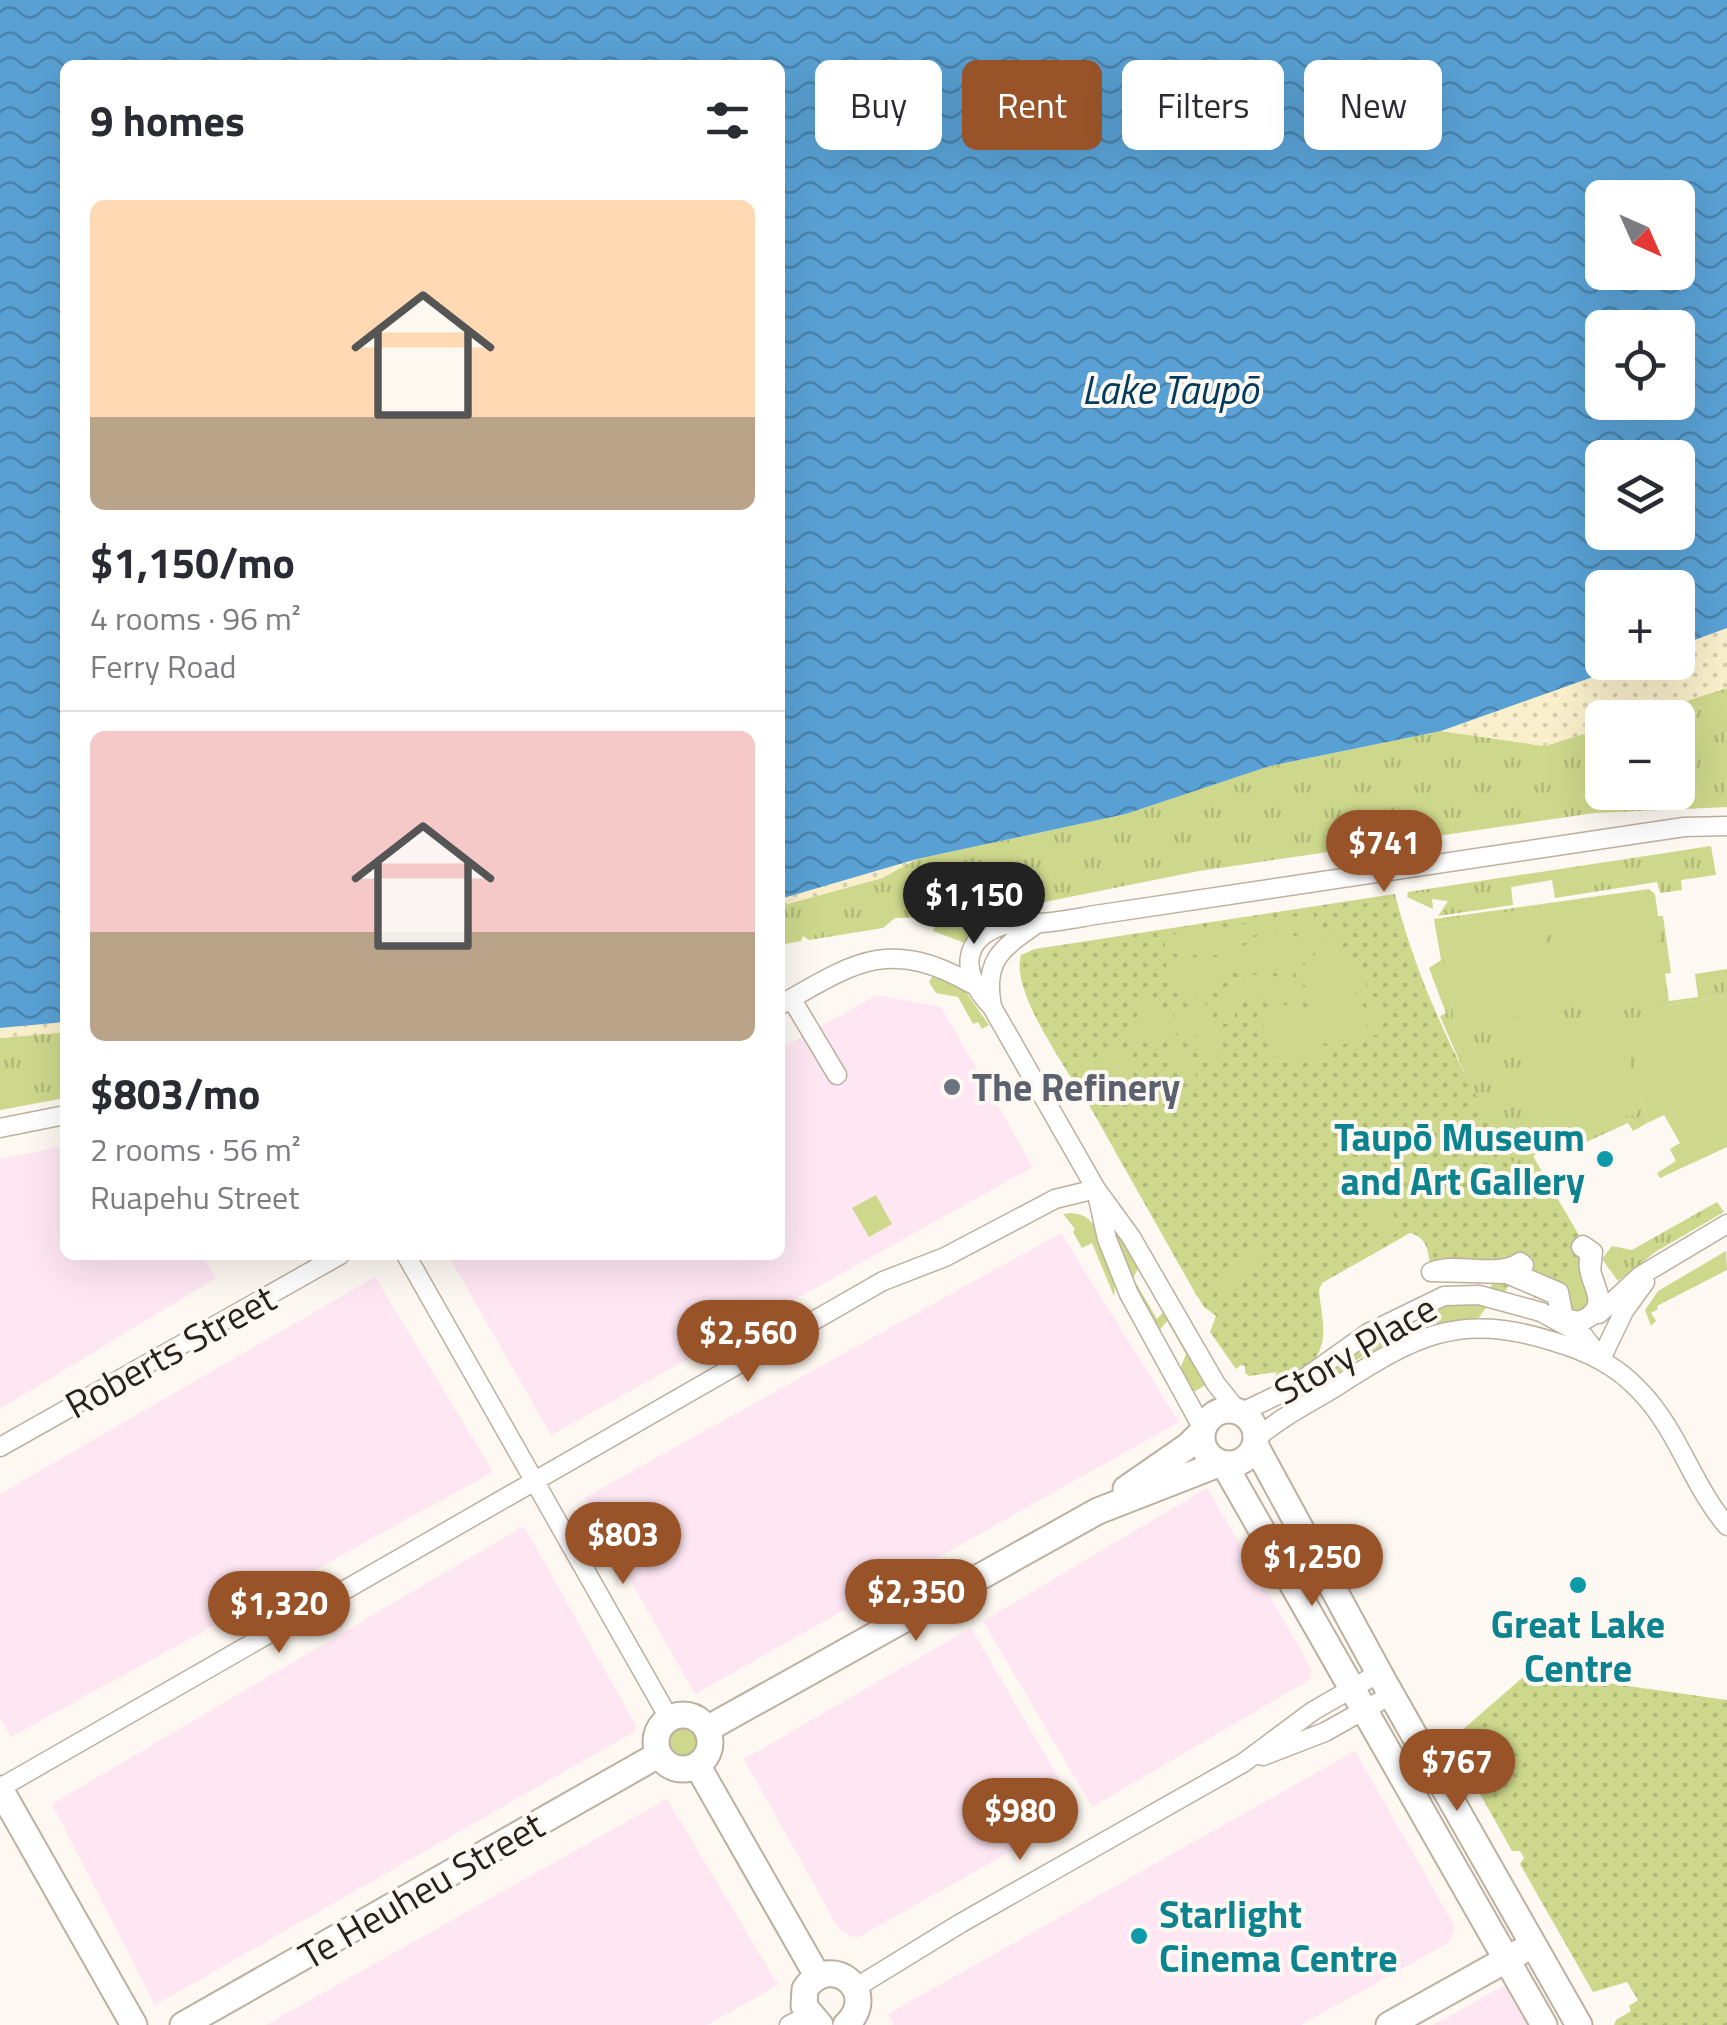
<!DOCTYPE html>
<html lang="en">
<head>
<meta charset="utf-8">
<style>
	:root { --surface:#fff; --page:#f2f2f3; --text:#2b2b33; --muted:#7c7c81; --line:#e1e1e2; --accent:#985328 }
	body { margin:0; font-family:"Titillium Web",sans-serif; background:var(--page); color:var(--text); height:100vh; display:flex; flex-direction:column; font-size:38px; white-space:nowrap }
	* { box-sizing:border-box; margin:0 }
	p { font-size:32px; color:var(--muted) }
	.icon { flex:none; width:55px; height:55px; fill:none; stroke:currentColor; stroke-width:2; stroke-linecap:round; stroke-linejoin:round }
	.map { position:relative; flex:1; overflow:hidden }
	.drawer { position:absolute; left:60px; top:60px; width:725px; height:1200px; display:flex; flex-direction:column; background:var(--surface); border-radius:15px; box-shadow:0 10px 40px #0002 }
	.drawer>* { flex:none }
	.banner { position:absolute; left:815px; top:60px; width:760px; height:90px; display:flex; gap:20px }
	.needle { width:65px; rotate:135deg }
	.fabs { position:absolute; left:1585px; top:180px; display:grid; gap:20px }
	.fabs a { display:grid; place-items:center; width:110px; height:110px; border-radius:15px; background:var(--surface); box-shadow:0 10px 40px #0002; font-size:50px }
	.price { position:absolute; translate:-50% -85px; padding:0 22px; border-radius:35px; background:var(--accent); color:#fff; font-size:32px; line-height:65px; filter:drop-shadow(0 2px 5px #0008) }
	.price::after { content:''; position:absolute; left:50%; top:60px; width:30px; height:22px; margin-left:-15px; background:inherit; clip-path:polygon(0 0,100% 0,50% 100%) }
	.price.selected { background:#222; color:#fff }
	ul { padding:0; list-style:none }
	li { display:grid; align-content:center; gap:20px; height:530px; padding:0 30px }
	li+li { border-top:2px solid var(--line) }
	li span { display:grid; place-items:center; height:310px; border-radius:15px; color:#555 }
	li>.icon { margin-inline-start:auto }
	span .icon { width:180px; height:180px; fill:#fffc; stroke-width:1 }
	li b { font-size:42px }
	h2 { display:flex; justify-content:space-between; align-items:center; height:120px; padding:0 30px; font-size:42px }
	.chip { padding:0 35px; border-radius:15px; background:var(--surface); box-shadow:0 10px 40px #0002; font-size:35px; line-height:90px }
	.chip.selected { background:var(--accent); color:#fff }
	.map>svg:first-child { display:block }
	.commercial { fill:#fee7f3 }
	.grass { fill:url(#grass-tufts); fill-rule:evenodd }
	.sand { fill:url(#sand-dots) }
	.park { fill:url(#park-dots) }
	.garden { fill:#cdd88c }
	.water { fill:url(#water-waves); fill-rule:evenodd }
	.lines { fill:none; stroke-linecap:round; stroke-linejoin:round }
	.street-casing { stroke:#bcb09f; stroke-width:21 }
	.secondary-casing { stroke:#bcb09f; stroke-width:29 }
	.street { stroke:#fff; stroke-width:18 }
	.secondary { stroke:#fff; stroke-width:25 }
	.worship-dot { fill:#6b7280; stroke:#fdf8f1; stroke-width:4 }
	.culture-dot { fill:#0f9aa8; stroke:#fdf8f1; stroke-width:4 }
	.labels { text-anchor:middle; dominant-baseline:central; stroke-width:8; stroke-linejoin:round; paint-order:stroke }
	.worship-label { font-size:38px; font-weight:bold; fill:#5b616d; stroke:#fdf8f1; text-anchor:start }
	.culture-label { font-size:38px; font-weight:bold; fill:#0d838f; stroke:#fdf8f1; text-anchor:end }
	.street-label { font-size:38px; fill:#28231d; stroke:#fdf8f1 }
	.water-label { font-size:40px; font-style:italic; fill:#003b5d; stroke:#fdf8f1 }
</style>
</head>
<body>
<div class="map">
<svg width="1727" height="2025" viewBox="0 0 1727 2025">
	<defs>
		<pattern id="grass-tufts" width="24" height="20" patternUnits="userSpaceOnUse" patternTransform="scale(2.5)"><rect width="24" height="20" fill="#cdd88c"/><path d="M3 7l-1-3M5 7V3M7 7l1-3M15 17l-1-3M17 17v-4M19 17l1-3" fill="none" stroke="#b0b978"/></pattern>
		<pattern id="sand-dots" width="8" height="8" patternUnits="userSpaceOnUse" patternTransform="scale(2.5)"><rect width="8" height="8" fill="#f9efca"/><path d="M2 2h.1M6 6h.1" fill="none" stroke="#d5cdad" stroke-width="1.8" stroke-linecap="round"/></pattern>
		<pattern id="park-dots" width="8" height="8" patternUnits="userSpaceOnUse" patternTransform="scale(2.5)"><rect width="8" height="8" fill="#cdd88c"/><path d="M2 2h.1M6 6h.1" fill="none" stroke="#b0b978" stroke-width="1.8" stroke-linecap="round"/></pattern>
		<pattern id="water-waves" width="16" height="10" patternUnits="userSpaceOnUse" patternTransform="scale(2.5)"><rect width="16" height="10" fill="#59a1d4"/><path d="M0 5q4-4 8 0t8 0" fill="none" stroke="#4a83ab"/></pattern>
	</defs>
	<rect width="100%" height="100%" fill="#fdf8f1"/>
	<!-- commercial -->
	<path class="commercial" d="M 877,995 L 941,1007 L 1033,1167 L 551,1435 L 448,1255 L 780,1255 L 780,1049 Z
		M 65,1146 L 65,1255 L 202,1255 L 216,1278 L 0,1409 L 0,1159 Z
		M 1061,1233 L 1179,1422 L 695,1694 L 584,1498 Z
		M 375,1277 L 493,1472 L 11,1737 L 0,1718 L 0,1494 Z
		M 1207,1488 L 1306,1659 L 1311,1671 L 1309,1680 L 1092,1807 L 983,1621 Z
		M 524,1526 L 636,1726 L 634,1732 L 155,2005 L 52,1804 Z
		M 971,1628 L 1079,1813 L 857,1938 L 840,1931 L 744,1759 Z
		M 1355,1751 L 1455,1927 L 1450,1942 L 1301,2025 L 894,2025 L 888,2014 Z
		M 667,1799 L 778,1985 L 707,2025 L 266,2025 Z
		M 1505,1985 L 1528,2025 L 1433,2025 Z"/>
	<!-- grass -->
	<path class="grass" d="M 1727,688 L 1727,807 L 1594,813 L 1199,871 L 1020,907 L 1003,903 L 941,917 L 895,918 L 883,928 L 809,940 L 803,936 L 801,941 L 780,945 L 780,906 L 882,878 L 917,859 L 1126,814 L 1270,766 L 1441,731 L 1545,746 L 1602,728 L 1602,792 L 1678,792 L 1678,718 L 1635,717 Z
		M 1711,846 L 1716,875 L 1681,880 L 1682,890 L 1660,893 L 1657,882 L 1555,898 L 1552,880 L 1511,887 L 1513,905 L 1438,916 L 1448,901 L 1432,899 L 1433,909 L 1407,897 L 1408,892 Z
		M 1649,889 L 1655,894 L 1658,916 L 1663,916 L 1671,973 L 1665,974 L 1669,1001 L 1698,997 L 1695,974 L 1727,969 L 1727,996 L 1667,1005 L 1629,1024 L 1647,1123 L 1633,1131 L 1628,1123 L 1582,1144 L 1579,1139 L 1556,1152 L 1551,1145 L 1533,1156 L 1581,1239 L 1564,1253 L 1381,990 L 1468,1081 L 1440,1016 L 1446,1013 L 1429,968 L 1441,960 L 1434,919 ZM 1534,909 L 1455,1026 L 1440,924 Z
		M 65,1032 L 65,1098 L 0,1110 L 0,1038 Z
		M 1717,1202 L 1724,1212 L 1657,1251 L 1618,1281 L 1602,1259 L 1612,1246 L 1632,1250 Z
		M666 1742a17 17 0 1 1 34 0a17 17 0 1 1-34 0Z"/>
	<!-- sand -->
	<path class="sand" d="M 1727,628 L 1727,688 L 1635,717 L 1602,718 L 1602,728 L 1545,746 L 1441,731 L 1632,663 L 1678,662 L 1678,646 Z
		M 917,859 L 882,878 L 780,906 L 780,899 Z
		M 65,1022 L 65,1032 L 0,1038 L 0,1028 Z"/>
	<!-- park -->
	<path class="park" d="M 1395,894 C 1423,1007 1483,1111 1541,1211 L 1559,1202 L 1581,1239 L 1593,1277 L 1530,1300 L 1545,1290 L 1517,1277 L 1503,1293 L 1488,1290 L 1500,1274 L 1431,1273 C 1428,1256 1430,1238 1410,1233 L 1322,1283 L 1319,1290 C 1322,1323 1333,1349 1302,1370 C 1292,1377 1283,1380 1277,1389 L 1274,1380 L 1277,1372 L 1249,1376 L 1245,1373 L 1245,1366 L 1241,1365 L 1236,1369 L 1210,1332 L 1216,1316 L 1204,1307 L 1194,1291 L 1089,1105 L 1091,1103 L 1089,1099 L 1085,1100 C 1066,1067 1010,991 1021,955 L 1035,949 Z
		M 1529,1672 L 1727,1700 L 1727,2025 L 1614,2025 L 1616,2020 L 1631,2011 L 1629,2006 L 1638,2000 L 1627,1982 L 1593,1992 L 1520,1864 L 1524,1858 L 1520,1851 L 1512,1851 L 1474,1783 L 1481,1779 L 1474,1767 L 1466,1770 L 1464,1766 L 1468,1760 L 1464,1753 L 1457,1753 L 1452,1739 Z"/>
	<!-- garden -->
	<path class="garden" d="M 1651,892 L 1666,993 L 1566,1008 L 1551,908 Z
		M 1542,906 L 1557,1011 L 1455,1026 L 1439,924 Z
		M 999,911 L 976,926 L 965,943 L 933,931 L 935,925 Z
		M 1313,914 L 1323,936 L 1317,943 C 1293,927 1266,926 1242,942 C 1235,946 1229,952 1221,954 C 1203,959 1184,950 1165,955 L 1165,936 Z
		M 1337,930 L 1346,957 L 1366,984 L 1372,1005 L 1379,1010 L 1384,1022 L 1380,1033 L 1364,1040 C 1385,1005 1342,969 1321,947 Z
		M 1272,933 L 1293,935 L 1315,946 L 1285,974 C 1263,962 1229,965 1211,983 C 1202,991 1212,988 1201,994 C 1175,1009 1167,978 1166,959 C 1185,953 1203,962 1221,957 C 1240,952 1252,937 1272,933 Z
		M 1319,950 C 1338,969 1377,1008 1364,1036 C 1344,1055 1303,1033 1271,1042 L 1262,1022 L 1273,1009 L 1268,994 L 1289,978 L 1307,1000 L 1300,1006 L 1285,998 L 1281,1003 L 1299,1012 L 1313,1003 L 1311,993 L 1295,974 Z
		M 935,971 L 963,988 L 989,1025 L 982,1029 L 978,1022 L 973,1024 L 958,997 L 936,993 L 929,982 Z
		M 1261,974 L 1280,977 L 1254,998 L 1236,1002 L 1235,1015 L 1229,1024 L 1224,1024 C 1211,983 1242,992 1254,975 Z
		M 1152,996 L 1178,1038 L 1128,1043 L 1129,1034 L 1144,1014 L 1141,1003 Z
		M 1727,996 L 1727,1147 L 1660,1178 L 1657,1173 L 1676,1161 L 1670,1149 L 1680,1143 L 1664,1115 L 1647,1123 L 1628,1023 L 1667,1005 Z
		M 1200,1001 L 1206,1004 L 1209,1014 L 1222,1026 L 1219,1033 L 1222,1044 L 1214,1062 L 1203,1056 L 1198,1045 L 1200,1036 L 1184,1037 L 1173,1013 Z
		M 1622,1016 L 1637,1115 L 1537,1130 L 1523,1031 Z
		M 1295,1040 L 1333,1047 C 1310,1065 1299,1062 1273,1056 L 1269,1045 Z
		M 1163,1047 L 1188,1052 L 1195,1061 L 1196,1079 L 1191,1082 C 1180,1080 1165,1059 1163,1047 Z
		M 1123,1050 L 1128,1058 L 1139,1094 C 1111,1092 1096,1087 1081,1062 Z
		M 1396,1168 L 1393,1223 L 1400,1231 L 1393,1235 L 1364,1215 L 1393,1191 L 1386,1182 L 1376,1189 L 1371,1187 L 1371,1174 L 1387,1174 Z
		M 876,1195 L 892,1224 L 869,1237 L 852,1208 Z
		M 1071,1213 C 1080,1214 1087,1216 1093,1224 C 1103,1236 1118,1280 1114,1296 L 1092,1243 L 1082,1248 L 1073,1232 L 1075,1229 L 1063,1214 Z
		M 1113,1223 L 1140,1265 L 1133,1278 L 1157,1319 L 1166,1309 L 1209,1383 L 1192,1393 L 1180,1369 L 1186,1354 L 1167,1321 L 1159,1331 L 1135,1292 L 1111,1224 Z
		M 1260,1248 L 1265,1250 L 1220,1294 L 1211,1290 L 1211,1280 L 1231,1273 L 1242,1256 L 1253,1254 Z
		M 1726,1251 L 1727,1270 L 1657,1306 L 1658,1309 L 1651,1313 L 1656,1321 L 1651,1326 L 1645,1310 L 1658,1291 Z
		M 1585,1267 L 1596,1304 L 1572,1318 L 1561,1293 L 1568,1270 Z
		M 1475,1301 L 1488,1305 L 1475,1323 L 1437,1326 L 1433,1313 L 1440,1304 Z
		M 1391,1333 L 1399,1338 L 1356,1360 L 1287,1410 L 1284,1400 L 1320,1380 L 1356,1349 Z"/>
	<!-- water -->
	<path class="water" d="M 0,0 L 1727,0 L 1727,628 L 1678,646 L 1678,588 L 1602,588 L 1602,662 L 1632,663 L 1441,731 L 1270,766 L 1126,814 L 917,859 L 780,899 L 780,65 L 65,65 L 65,1022 L 0,1028 ZM 1602,198 L 1678,198 L 1678,272 L 1602,272 ZM 1602,328 L 1678,328 L 1678,402 L 1602,402 ZM 1602,458 L 1678,458 L 1678,532 L 1602,532 Z"/>
	<g class="lines">
		<!-- street casing -->
		<g class="street-casing">
			<path id="street" d="M 794,1003 L 837,1075
				M 780,1005 C 855,962 889,937 972,984
				M 992,1006 C 983,960 1002,948 1038,923
				M 0,1128 L 65,1115
				M 1097,1194 L 1107,1239 L 1129,1294 L 1203,1429
				M 1583,1245 L 1593,1252 L 1591,1271 L 1601,1301 L 1595,1314 L 1580,1323 L 1562,1320 L 1556,1295 L 1507,1274 L 1431,1272 C 1456,1261 1498,1278 1520,1262 L 1524,1265 L 1519,1275 L 1559,1292 L 1564,1318 L 1580,1321 C 1618,1303 1581,1282 1590,1254 L 1581,1247 Z
				M 406,1255 L 669,1718
				M 1599,1314 L 1640,1276 L 1727,1224
				M 1601,1359 L 1624,1311 L 1645,1282
				M 1237,1410 L 1216,1384 L 1131,1237 L 1096,1189 L 992,1007 C 961,976 958,937 1008,924 C 1018,921 1029,924 1039,923 C 1058,922 1077,918 1095,915 L 1684,827 L 1727,826
				M 1242,1412 L 1288,1390 L 1368,1333 L 1444,1296 L 1479,1295 L 1541,1312 L 1583,1335 L 1598,1355
				M 1257,1438 C 1281,1417 1308,1404 1334,1388 C 1415,1336 1458,1311 1555,1342 C 1588,1352 1616,1365 1640,1391 C 1678,1430 1692,1485 1727,1526
				M 0,1447 L 340,1255
				M 1263,1756 L 1325,1732 L 1391,1695
				M 0,1788 L 883,1281 L 945,1257 L 1055,1199 L 1096,1189
				M 855,1988 L 961,1923 L 1243,1763 L 1313,1711 L 1379,1673
				M 789,2025 L 809,2015"/>
		</g>
		<!-- secondary casing -->
		<g class="secondary-casing">
			<path id="secondary" d="M1202 1437a27 27 0 1 1 54 0a27 27 0 1 1-54 0Z
				M 1255,1445 L 1384,1682 L 1579,2025
				M 1224,1464 L 1544,2025
				M 1126,1489 L 1188,1446 L 1202,1432
				M656 1742a27 27 0 1 1 54 0a27 27 0 1 1-54 0Z
				M 707,1729 L 1098,1511 L 1221,1463
				M 697,1765 L 818,1977
				M 0,1789 L 134,2025
				M 183,2025 L 658,1755
				M 820,2025 L 804,2006 L 805,1989 C 831,1951 881,1992 846,2025
				M 1389,2025 L 1520,1952"/>
		</g>
		<!-- street -->
		<use href="#street" class="street"/>
		<!-- secondary -->
		<use href="#secondary" class="secondary"/>
	</g>
	<!-- markers -->
	<circle class="worship-dot" cx="952" cy="1087" r="10"/>
	<g class="culture-dot">
		<circle cx="1605" cy="1159" r="10"/>
		<circle cx="1578" cy="1585" r="10"/>
		<circle cx="1139" cy="1936" r="10"/>
	</g>
	<g class="labels">
		<!-- worship labels -->
		<g class="worship-label">
			<text x="972" y="1087">The Refinery</text>
		</g>
		<!-- culture labels -->
		<g class="culture-label">
			<text x="1585" y="1137">Taupō Museum<tspan x="1585" dy="44">and Art Gallery</tspan></text>
			<text x="1578" y="1624" text-anchor="middle">Great Lake<tspan x="1578" dy="44">Centre</tspan></text>
			<text x="1159" y="1914" text-anchor="start">Starlight<tspan x="1159" dy="44">Cinema Centre</tspan></text>
		</g>
		<!-- street labels -->
		<g class="street-label">
			<text transform="translate(1355 1349) rotate(-30)">Story Place</text>
			<text transform="translate(170 1351) rotate(-29)">Roberts Street</text>
			<text transform="translate(421 1890) rotate(-30)">Te Heuheu Street</text>
		</g>
		<!-- water labels -->
		<g class="water-label">
			<text x="1170" y="389">Lake Taupō</text>
		</g>
	</g>
</svg>
<div class="fabs">
<a><svg class="needle" viewBox="-14 -14 28 28"><path d="M0-13l5 13h-10z" fill="#e53935"/><path d="M0 13l5-13h-10z" fill="#7c7c81"/></svg></a>
<a><svg class="icon" aria-label="locate" viewBox="0 0 24 24"><circle cx="12" cy="12" r="6"/><path d="M12 2v4M12 18v4M2 12h4M18 12h4"/></svg></a>
<a><svg class="icon" aria-label="layers" viewBox="0 0 24 24"><path d="M12 4l9 5-9 5-9-5zM3 14l9 5 9-5"/></svg></a>
<a>+</a>
<a>−</a>
</div>
<b class="price" style="left:1384px;top:895px">$741</b>
<b class="price selected" style="left:974px;top:947px">$1,150</b>
<b class="price" style="left:748px;top:1385px">$2,560</b>
<b class="price" style="left:623px;top:1587px">$803</b>
<b class="price" style="left:1312px;top:1609px">$1,250</b>
<b class="price" style="left:916px;top:1644px">$2,350</b>
<b class="price" style="left:279px;top:1656px">$1,320</b>
<b class="price" style="left:1457px;top:1814px">$767</b>
<b class="price" style="left:1020px;top:1863px">$980</b>
<div class="banner">
<a class="chip">Buy</a>
<a class="chip selected">Rent</a>
<a class="chip">Filters</a>
<a class="chip">New</a>
</div>
<section class="drawer">
<h2>9 homes<svg class="icon" aria-label="filters" viewBox="0 0 24 24"><path d="M4 7h16M4 17h16"/><circle cx="9" cy="7" r="2"/><circle cx="15" cy="17" r="2"/></svg></h2>
<ul>
<li><span style="background:linear-gradient(#ffd9b3 70%,#b9a48a 0)"><svg class="icon" aria-label="home" viewBox="0 0 24 24"><path d="M3 11l9-7 9 7M6 9v11h12V9"/></svg></span><div><b>$1,150/mo</b><p>4 rooms · 96 m²</p><p>Ferry Road</p></div></li>
<li><span style="background:linear-gradient(#f6c9c9 65%,#b9a48a 0)"><svg class="icon" aria-label="home" viewBox="0 0 24 24"><path d="M3 11l9-7 9 7M6 9v11h12V9"/></svg></span><div><b>$803/mo</b><p>2 rooms · 56 m²</p><p>Ruapehu Street</p></div></li>
</ul>
</section>
</div>
</body>
</html>
